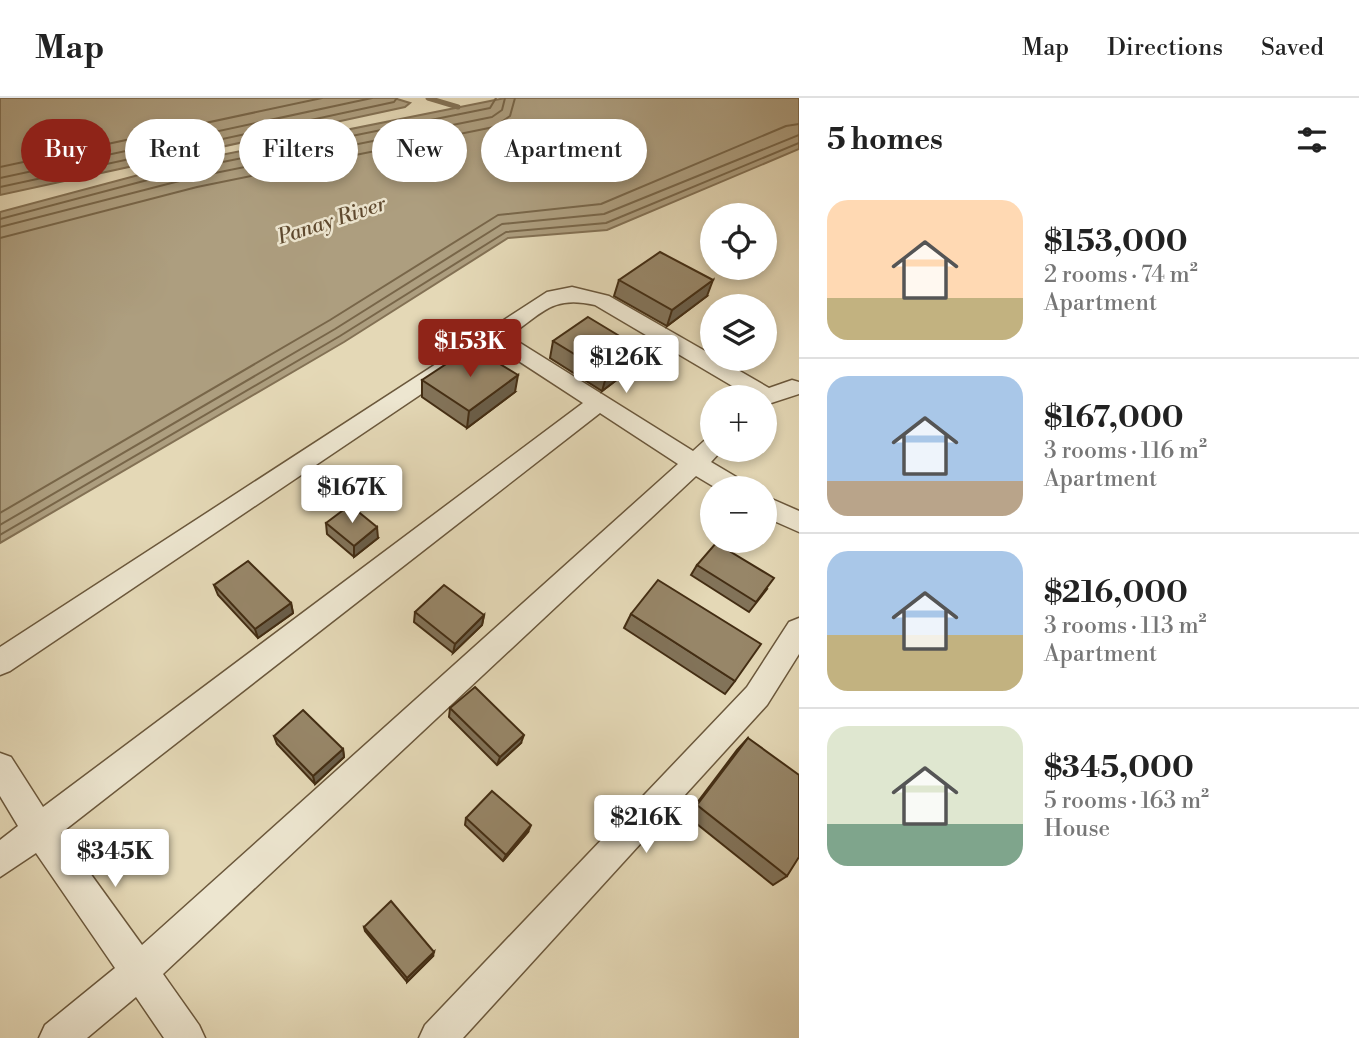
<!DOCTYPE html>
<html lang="en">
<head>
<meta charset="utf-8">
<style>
	:root { --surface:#fff; --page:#f6f6f6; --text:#222; --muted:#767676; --line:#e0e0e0; --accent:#8f2418 }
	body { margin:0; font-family:"Libre Bodoni",serif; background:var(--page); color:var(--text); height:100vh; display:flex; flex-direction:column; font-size:26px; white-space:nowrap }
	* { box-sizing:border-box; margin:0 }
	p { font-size:23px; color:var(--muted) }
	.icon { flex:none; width:38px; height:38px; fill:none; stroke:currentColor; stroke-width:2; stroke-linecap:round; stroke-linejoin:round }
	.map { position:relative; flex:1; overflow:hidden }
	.drawer { display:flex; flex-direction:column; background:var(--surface); width:560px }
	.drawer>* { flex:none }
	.top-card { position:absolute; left:21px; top:21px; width:665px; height:63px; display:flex; gap:14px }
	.controls { position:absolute; left:700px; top:105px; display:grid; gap:14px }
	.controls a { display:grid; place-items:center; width:77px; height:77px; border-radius:50%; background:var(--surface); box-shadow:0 4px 10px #0003; font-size:35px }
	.price { position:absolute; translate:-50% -60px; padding:0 16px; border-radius:7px; background:#fff; color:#222; font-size:23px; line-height:46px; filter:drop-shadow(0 2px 4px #0008) }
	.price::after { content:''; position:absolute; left:50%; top:42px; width:21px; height:16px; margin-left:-10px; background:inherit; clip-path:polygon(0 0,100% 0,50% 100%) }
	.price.on { background:var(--accent); color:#fff }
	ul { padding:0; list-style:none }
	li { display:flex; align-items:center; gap:21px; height:175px; padding:0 28px }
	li+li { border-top:2px solid var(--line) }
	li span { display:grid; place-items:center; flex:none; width:196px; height:140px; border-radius:21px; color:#555 }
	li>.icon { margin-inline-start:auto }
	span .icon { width:84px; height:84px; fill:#fffc; stroke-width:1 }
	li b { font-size:30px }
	h2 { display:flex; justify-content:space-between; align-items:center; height:84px; padding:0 28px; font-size:30px }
	.tag { padding:0 24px; border-radius:32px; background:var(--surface); box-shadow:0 4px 10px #0003; font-size:24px; line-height:63px }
	.tag.on { background:var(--accent); color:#fff }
	header { display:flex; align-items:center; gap:42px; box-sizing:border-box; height:98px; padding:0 35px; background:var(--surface); border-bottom:2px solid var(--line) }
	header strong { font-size:33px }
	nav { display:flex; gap:38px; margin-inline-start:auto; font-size:24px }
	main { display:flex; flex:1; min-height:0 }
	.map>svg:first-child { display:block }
	.water { fill:#ad9e7f; stroke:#837154; stroke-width:2 }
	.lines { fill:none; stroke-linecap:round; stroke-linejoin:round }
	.shore { stroke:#786649; stroke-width:2 }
	.stream { stroke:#837154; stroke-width:5 }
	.minor-casing { stroke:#6b583c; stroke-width:3 }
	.minor { fill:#ede6d0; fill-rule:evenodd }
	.wall { fill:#827359; stroke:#432d13; stroke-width:2 }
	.shaded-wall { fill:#6a5e49; stroke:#432d13; stroke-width:2 }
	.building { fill:#978668; stroke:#432d13; stroke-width:2 }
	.labels { text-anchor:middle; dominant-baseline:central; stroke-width:5; stroke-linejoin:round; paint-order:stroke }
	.far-water-label { font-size:21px; font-style:italic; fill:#5e492e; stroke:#ede6d0 }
</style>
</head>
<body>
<header>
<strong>Map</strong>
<nav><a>Map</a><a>Directions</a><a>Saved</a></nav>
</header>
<main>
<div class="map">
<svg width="799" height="940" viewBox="0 0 799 940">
	<rect width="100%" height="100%" fill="#e4d8b6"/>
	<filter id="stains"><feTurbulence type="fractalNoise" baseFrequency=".00286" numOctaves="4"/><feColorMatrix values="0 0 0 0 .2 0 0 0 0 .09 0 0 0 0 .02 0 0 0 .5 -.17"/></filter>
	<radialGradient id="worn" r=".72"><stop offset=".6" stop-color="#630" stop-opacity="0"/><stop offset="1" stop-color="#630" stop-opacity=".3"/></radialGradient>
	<!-- water -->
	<path class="water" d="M 0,0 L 394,0 L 410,5 L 405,9 L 0,97 Z
		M 505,0 L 799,0 L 799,51 L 607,132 L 508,140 L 344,244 L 0,445 L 0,114 L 191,63 Z"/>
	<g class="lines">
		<!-- shore -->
		<path class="shore" d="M 0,69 L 322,0
			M 0,80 L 372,0
			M 0,89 L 394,4 L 397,0
			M 0,121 L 193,70 L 490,10 L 496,0
			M 0,129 L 195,79 L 492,19 L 502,12 L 505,0
			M 0,140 L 197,89 L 494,29 L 510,18 L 515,0
			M 0,415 L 330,222 L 498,117 L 601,106 L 786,28 L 799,26
			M 0,427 L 335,231 L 502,126 L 604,116 L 799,37
			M 0,437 L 340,238 L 506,134 L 606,125 L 799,45"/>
		<!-- stream -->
		<path class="stream" d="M 428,0 L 458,9"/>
		<!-- minor casing -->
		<g class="minor-casing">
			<path id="minor" d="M 572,189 L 609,198 L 712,257 L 712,261 L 719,261 L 769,290 L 792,282 L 799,284 L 799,296 L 765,307 L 765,299 L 751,299 L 595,207 C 552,197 543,215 509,238 L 693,353 L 704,343 L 712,341 L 712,352 L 722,352 L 711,364 L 743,383 L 746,390 L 716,390 L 696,378 L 163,876 L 199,927 L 205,940 L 164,940 L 136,899 L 87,940 L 39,940 L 45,927 L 115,870 L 36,755 L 0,779 L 0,742 L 18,728 L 0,698 L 0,655 L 11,659 L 43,709 L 583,305 L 494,247 L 10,573 L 0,577 L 0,549 L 547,194 ZM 600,315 L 678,366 L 142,847 L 61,735 Z
				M 765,398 L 799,413 L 799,434 L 765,419 Z
				M 799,520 L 799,556 L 767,607 L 463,940 L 419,940 L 425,927 L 747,589 L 789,524 Z"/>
		</g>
		<!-- minor -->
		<use href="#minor" class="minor"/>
	</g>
	<!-- wall -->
	<path class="wall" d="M 619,182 L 707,198 L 667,228 L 614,198 Z
		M 553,243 L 641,251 L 635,268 L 602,293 L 550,260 Z
		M 422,282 L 515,294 L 467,330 L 422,299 Z
		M 326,425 L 378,440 L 354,459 L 327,436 Z
		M 697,467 L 767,491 L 749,514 L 691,477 Z
		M 214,487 L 291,505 L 293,515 L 258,540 L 218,497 Z
		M 415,514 L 484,517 L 482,527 L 453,555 L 414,524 Z
		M 631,516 L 735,583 L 725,596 L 624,530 Z
		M 450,610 L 521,645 L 497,667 L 449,619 Z
		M 274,638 L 343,651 L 344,659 L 315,686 L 277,646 Z
		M 748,640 L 787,778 L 773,787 L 687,718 L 737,652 Z
		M 466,720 L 528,734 L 503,763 L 465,727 Z
		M 364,829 L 433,858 L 407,884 L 365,833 Z"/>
	<!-- shaded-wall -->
	<path class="shaded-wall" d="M 713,182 L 707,198 L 667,228 L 672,212 Z
		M 641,251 L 635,268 L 602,293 L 607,276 Z
		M 518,277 L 515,294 L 467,330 L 469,313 Z
		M 377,429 L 378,440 L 354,459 L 354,448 Z
		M 291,505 L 293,515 L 258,540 L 255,531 Z
		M 484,517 L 482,527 L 453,555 L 455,546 Z
		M 524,637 L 521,645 L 497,667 L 500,659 Z
		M 343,651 L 344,659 L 315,686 L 313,678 Z
		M 531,727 L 528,734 L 503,763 L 506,757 Z
		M 434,854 L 433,858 L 407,884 L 407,880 Z"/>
	<!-- building -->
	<path class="building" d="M 660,154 L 713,182 L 672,212 L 619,182 Z
		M 588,219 L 641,251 L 607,276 L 553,243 Z
		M 472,249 L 518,277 L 469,313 L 422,282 Z
		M 350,407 L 377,429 L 354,448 L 326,425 Z
		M 716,445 L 774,480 L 756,504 L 697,467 Z
		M 248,463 L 291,505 L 255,531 L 214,487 Z
		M 658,482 L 761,546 L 735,583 L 631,516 Z
		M 444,487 L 484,517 L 455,546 L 415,514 Z
		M 475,589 L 524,637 L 500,659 L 450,610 Z
		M 303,612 L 343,651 L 313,678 L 274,638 Z
		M 748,640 L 799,677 L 799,759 L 787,778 L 697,707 Z
		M 492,693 L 531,727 L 506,757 L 466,720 Z
		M 391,803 L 434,854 L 407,880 L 364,829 Z"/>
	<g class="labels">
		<!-- far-water labels -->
		<g class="far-water-label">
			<text transform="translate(332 123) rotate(-18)">Panay River</text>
		</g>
	</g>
	<rect width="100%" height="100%" filter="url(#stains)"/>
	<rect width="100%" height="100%" fill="url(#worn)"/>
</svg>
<div class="controls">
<a><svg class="icon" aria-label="locate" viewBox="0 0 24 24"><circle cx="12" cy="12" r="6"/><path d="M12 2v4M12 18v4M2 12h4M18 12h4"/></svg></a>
<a><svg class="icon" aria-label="layers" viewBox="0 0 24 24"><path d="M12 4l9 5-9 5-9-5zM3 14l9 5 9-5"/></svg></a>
<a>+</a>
<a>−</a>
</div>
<b class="price on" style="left:470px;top:281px">$153K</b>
<b class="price" style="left:626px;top:297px">$126K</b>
<b class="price" style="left:352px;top:427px">$167K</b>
<b class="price" style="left:646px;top:757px">$216K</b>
<b class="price" style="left:115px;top:791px">$345K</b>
<div class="top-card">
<a class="tag on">Buy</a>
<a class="tag">Rent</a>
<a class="tag">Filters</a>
<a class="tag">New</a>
<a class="tag">Apartment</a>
</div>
</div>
<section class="drawer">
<h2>5 homes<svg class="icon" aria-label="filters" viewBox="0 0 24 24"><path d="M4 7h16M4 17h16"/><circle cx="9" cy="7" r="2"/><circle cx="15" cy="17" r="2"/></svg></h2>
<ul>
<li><span style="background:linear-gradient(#ffd9b3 70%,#c2b280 0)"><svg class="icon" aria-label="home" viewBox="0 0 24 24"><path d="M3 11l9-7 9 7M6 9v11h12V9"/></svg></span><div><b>$153,000</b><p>2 rooms · 74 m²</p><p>Apartment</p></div></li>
<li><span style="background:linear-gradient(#a9c7e8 75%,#b9a48a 0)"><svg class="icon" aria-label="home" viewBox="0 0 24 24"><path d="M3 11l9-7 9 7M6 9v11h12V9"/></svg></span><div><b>$167,000</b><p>3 rooms · 116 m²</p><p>Apartment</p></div></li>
<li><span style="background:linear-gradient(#a9c7e8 60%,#c2b280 0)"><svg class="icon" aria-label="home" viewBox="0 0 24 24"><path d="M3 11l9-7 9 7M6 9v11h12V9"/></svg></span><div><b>$216,000</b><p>3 rooms · 113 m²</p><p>Apartment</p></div></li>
<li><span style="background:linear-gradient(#dfe7d0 70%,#7fa58c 0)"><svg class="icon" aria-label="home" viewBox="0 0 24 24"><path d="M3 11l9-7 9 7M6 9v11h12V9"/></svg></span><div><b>$345,000</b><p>5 rooms · 163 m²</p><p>House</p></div></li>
</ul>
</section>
</main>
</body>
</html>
